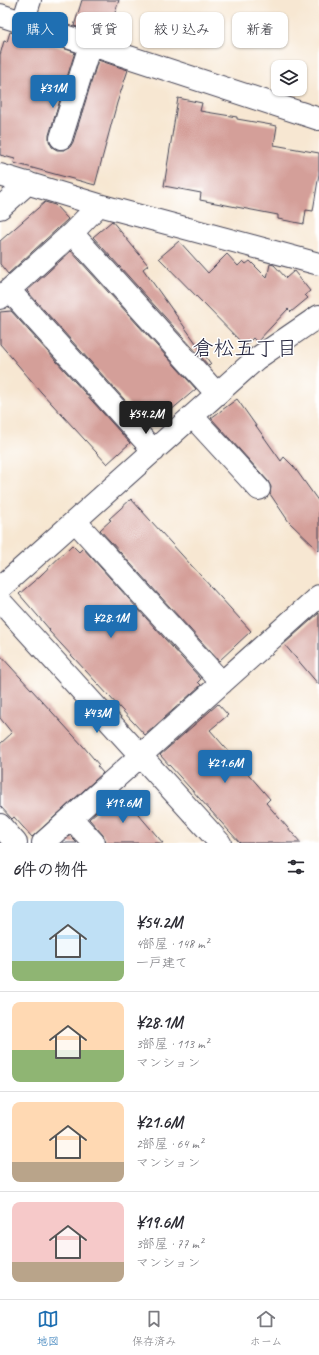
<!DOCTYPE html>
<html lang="ja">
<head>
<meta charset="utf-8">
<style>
	:root { --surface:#fff; --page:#f7f7f7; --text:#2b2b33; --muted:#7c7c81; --line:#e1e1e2; --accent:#1f6fb2 }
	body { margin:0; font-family:Caveat,"Klee One",sans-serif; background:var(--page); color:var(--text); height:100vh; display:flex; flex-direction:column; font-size:15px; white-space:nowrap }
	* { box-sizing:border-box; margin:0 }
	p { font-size:13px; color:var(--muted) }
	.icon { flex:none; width:22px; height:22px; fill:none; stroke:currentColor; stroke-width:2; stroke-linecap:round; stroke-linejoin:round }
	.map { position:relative; height:843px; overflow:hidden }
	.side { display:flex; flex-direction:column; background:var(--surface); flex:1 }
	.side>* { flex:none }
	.banner { position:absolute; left:12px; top:12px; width:295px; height:36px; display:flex; gap:8px }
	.controls { position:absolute; left:271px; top:60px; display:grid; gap:8px }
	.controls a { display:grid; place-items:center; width:36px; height:36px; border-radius:8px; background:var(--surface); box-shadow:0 1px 3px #0004; font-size:20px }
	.price { position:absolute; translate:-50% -34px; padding:0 9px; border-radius:4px; background:var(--accent); color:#fff; font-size:13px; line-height:26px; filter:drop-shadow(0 1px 2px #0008) }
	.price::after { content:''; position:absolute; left:50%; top:24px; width:12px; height:9px; margin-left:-6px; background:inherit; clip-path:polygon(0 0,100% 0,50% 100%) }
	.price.active { background:#222; color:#fff }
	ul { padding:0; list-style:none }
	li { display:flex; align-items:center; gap:12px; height:100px; padding:0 12px }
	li+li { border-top:1px solid var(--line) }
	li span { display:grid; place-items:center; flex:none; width:112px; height:80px; border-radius:8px; color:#555 }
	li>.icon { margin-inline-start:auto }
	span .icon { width:48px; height:48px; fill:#fffc; stroke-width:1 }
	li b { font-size:17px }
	h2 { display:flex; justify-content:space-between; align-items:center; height:48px; padding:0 12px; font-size:17px }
	.pill { padding:0 14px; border-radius:8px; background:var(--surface); box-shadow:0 1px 3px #0004; font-size:14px; line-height:36px }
	.pill.active { background:var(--accent); color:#fff }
	.dock { display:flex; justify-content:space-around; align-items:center; height:56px; border-top:1px solid var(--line); background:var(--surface); font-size:11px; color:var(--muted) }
	.dock a { display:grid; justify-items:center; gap:2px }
	.dock .active { color:var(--accent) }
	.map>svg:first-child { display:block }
	.building { fill:#d49f99 }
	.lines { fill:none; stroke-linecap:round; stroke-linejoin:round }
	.street-casing { stroke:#424052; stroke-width:24 }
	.street { stroke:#fff; stroke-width:22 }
	.labels { text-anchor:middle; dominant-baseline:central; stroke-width:3; stroke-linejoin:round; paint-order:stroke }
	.neighbourhood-label { font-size:21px; fill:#22223b; stroke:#fff }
</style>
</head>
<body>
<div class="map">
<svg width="319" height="843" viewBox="0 0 319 843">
	<rect width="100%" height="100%" fill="#fff"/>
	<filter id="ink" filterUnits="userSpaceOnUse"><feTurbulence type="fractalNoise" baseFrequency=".025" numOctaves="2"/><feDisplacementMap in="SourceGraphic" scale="8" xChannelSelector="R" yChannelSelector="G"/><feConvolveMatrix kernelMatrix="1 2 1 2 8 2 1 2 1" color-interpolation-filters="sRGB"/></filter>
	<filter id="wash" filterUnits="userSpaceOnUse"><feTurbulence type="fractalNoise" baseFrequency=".012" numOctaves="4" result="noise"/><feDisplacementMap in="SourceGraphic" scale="16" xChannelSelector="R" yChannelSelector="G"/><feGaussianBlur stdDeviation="0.9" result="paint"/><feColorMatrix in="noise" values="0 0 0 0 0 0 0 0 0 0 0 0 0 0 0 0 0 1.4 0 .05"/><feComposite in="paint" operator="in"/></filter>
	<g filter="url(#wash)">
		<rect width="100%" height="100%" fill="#f7e7d2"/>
		<g id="blocks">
			<!-- building -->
			<path class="building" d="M 82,0 L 119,0 L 112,22 L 115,22 L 110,38 L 74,26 Z
				M 10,32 L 75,52 L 49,135 L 49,141 L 52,147 L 57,150 L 64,150 L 70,147 L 73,142 L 98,60 L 128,70 L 117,103 L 95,185 L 14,163 L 15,159 L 0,155 L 0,55 L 4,41 L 7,42 Z
				M 178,98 L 202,103 L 200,111 L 237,117 L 237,119 L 277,126 L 274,145 L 319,153 L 319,174 L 313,211 L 306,210 L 304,224 L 278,219 L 278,215 L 200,200 L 201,193 L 164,186 Z
				M 45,202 L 55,205 L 68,219 L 8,274 L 0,264 L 0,241 Z
				M 112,221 L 148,265 L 143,269 L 211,364 L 209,366 L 93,237 Z
				M 179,241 L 208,273 L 227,254 L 238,266 L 243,261 L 246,264 L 250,261 L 267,278 L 270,264 L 274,265 L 286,278 L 294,271 L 310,291 L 305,295 L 308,298 L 291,312 L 288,309 L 257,342 L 253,338 L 245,346 L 159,258 Z
				M 71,251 L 196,389 L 150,428 L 27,291 Z
				M 11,311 L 130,443 L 107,464 L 41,392 L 0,344 L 0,312 Z
				M 237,399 L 281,461 L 284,457 L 294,467 L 319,502 L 319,551 L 289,522 L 270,494 L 271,487 L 268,481 L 211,418 Z
				M 131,499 L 251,631 L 219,661 L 100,530 L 111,520 L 109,519 Z
				M 72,545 L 79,552 L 83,548 L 201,679 L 198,682 L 201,685 L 145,735 L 49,631 L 50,630 L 19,594 L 40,576 Z
				M 319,613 L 319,685 L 284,644 Z
				M 0,655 L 83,746 L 99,765 L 97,766 L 103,773 L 32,837 L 14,817 L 12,819 L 0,806 L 0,744 L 12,733 L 0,718 Z
				M 218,704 L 228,715 L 210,730 L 270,799 L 266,803 L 301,843 L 240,843 L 160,755 Z
				M 119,792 L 132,807 L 163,843 L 106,843 L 103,835 L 89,819 Z
				M 70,836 L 77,843 L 62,843 Z"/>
		</g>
	</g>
	<g filter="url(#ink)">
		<use href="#blocks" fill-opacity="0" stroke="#424052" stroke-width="1"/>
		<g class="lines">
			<!-- street casing -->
			<g class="street-casing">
				<path id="street" d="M 0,15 L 319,119
					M 23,22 L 30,0
					M 61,138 L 90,45
					M 0,175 L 99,205 L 319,264
					M 0,208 L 28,183
					M 72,233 L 217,394
					M 9,290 L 154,451
					M 0,298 L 72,233 L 99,205
					M 192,416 L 259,489
					M 75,521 L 222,683
					M 0,588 L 256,359 L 319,316
					M 0,601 L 220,843
					M 71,818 L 94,843
					M 0,825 L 16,843
					M 43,843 L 319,596"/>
			</g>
			<!-- street -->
			<use href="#street" class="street"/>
		</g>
	</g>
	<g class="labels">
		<!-- neighbourhood labels -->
		<g class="neighbourhood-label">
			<text x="245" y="348">倉松五丁目</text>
		</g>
	</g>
</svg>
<div class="controls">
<a><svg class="icon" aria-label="layers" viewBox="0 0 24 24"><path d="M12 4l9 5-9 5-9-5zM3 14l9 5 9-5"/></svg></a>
</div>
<b class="price" style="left:53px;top:109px">¥31M</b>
<b class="price active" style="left:146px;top:435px">¥54.2M</b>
<b class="price" style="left:111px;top:639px">¥28.1M</b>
<b class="price" style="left:97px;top:734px">¥43M</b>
<b class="price" style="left:225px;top:784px">¥21.6M</b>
<b class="price" style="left:123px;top:824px">¥19.6M</b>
<div class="banner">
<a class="pill active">購入</a>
<a class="pill">賃貸</a>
<a class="pill">絞り込み</a>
<a class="pill">新着</a>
</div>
</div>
<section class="side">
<h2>6件の物件<svg class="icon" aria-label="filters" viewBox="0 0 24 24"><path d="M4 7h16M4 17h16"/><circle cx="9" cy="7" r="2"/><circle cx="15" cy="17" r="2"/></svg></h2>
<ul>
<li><span style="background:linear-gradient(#bfe0f5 75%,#8fb573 0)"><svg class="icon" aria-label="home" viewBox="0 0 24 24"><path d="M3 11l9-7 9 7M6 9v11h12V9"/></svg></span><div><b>¥54.2M</b><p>4部屋 · 148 m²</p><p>一戸建て</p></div></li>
<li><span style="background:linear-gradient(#ffd9b3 60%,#8fb573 0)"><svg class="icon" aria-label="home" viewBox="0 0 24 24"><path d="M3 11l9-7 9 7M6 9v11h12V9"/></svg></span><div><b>¥28.1M</b><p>3部屋 · 113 m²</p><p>マンション</p></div></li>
<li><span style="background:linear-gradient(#ffd9b3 75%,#b9a48a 0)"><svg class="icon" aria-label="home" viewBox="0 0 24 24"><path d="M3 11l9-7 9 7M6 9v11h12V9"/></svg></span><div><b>¥21.6M</b><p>2部屋 · 64 m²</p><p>マンション</p></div></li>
<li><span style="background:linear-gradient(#f6c9c9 75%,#b9a48a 0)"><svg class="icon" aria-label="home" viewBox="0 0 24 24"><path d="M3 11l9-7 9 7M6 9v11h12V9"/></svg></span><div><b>¥19.6M</b><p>3部屋 · 77 m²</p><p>マンション</p></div></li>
</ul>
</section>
<nav class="dock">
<a class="active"><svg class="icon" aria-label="map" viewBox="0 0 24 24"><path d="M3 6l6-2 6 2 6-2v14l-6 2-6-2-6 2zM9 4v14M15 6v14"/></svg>地図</a>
<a><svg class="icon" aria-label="saved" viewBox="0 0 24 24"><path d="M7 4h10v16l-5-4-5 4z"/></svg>保存済み</a>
<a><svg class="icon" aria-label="home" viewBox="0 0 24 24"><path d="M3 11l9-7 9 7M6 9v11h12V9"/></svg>ホーム</a>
</nav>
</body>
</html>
